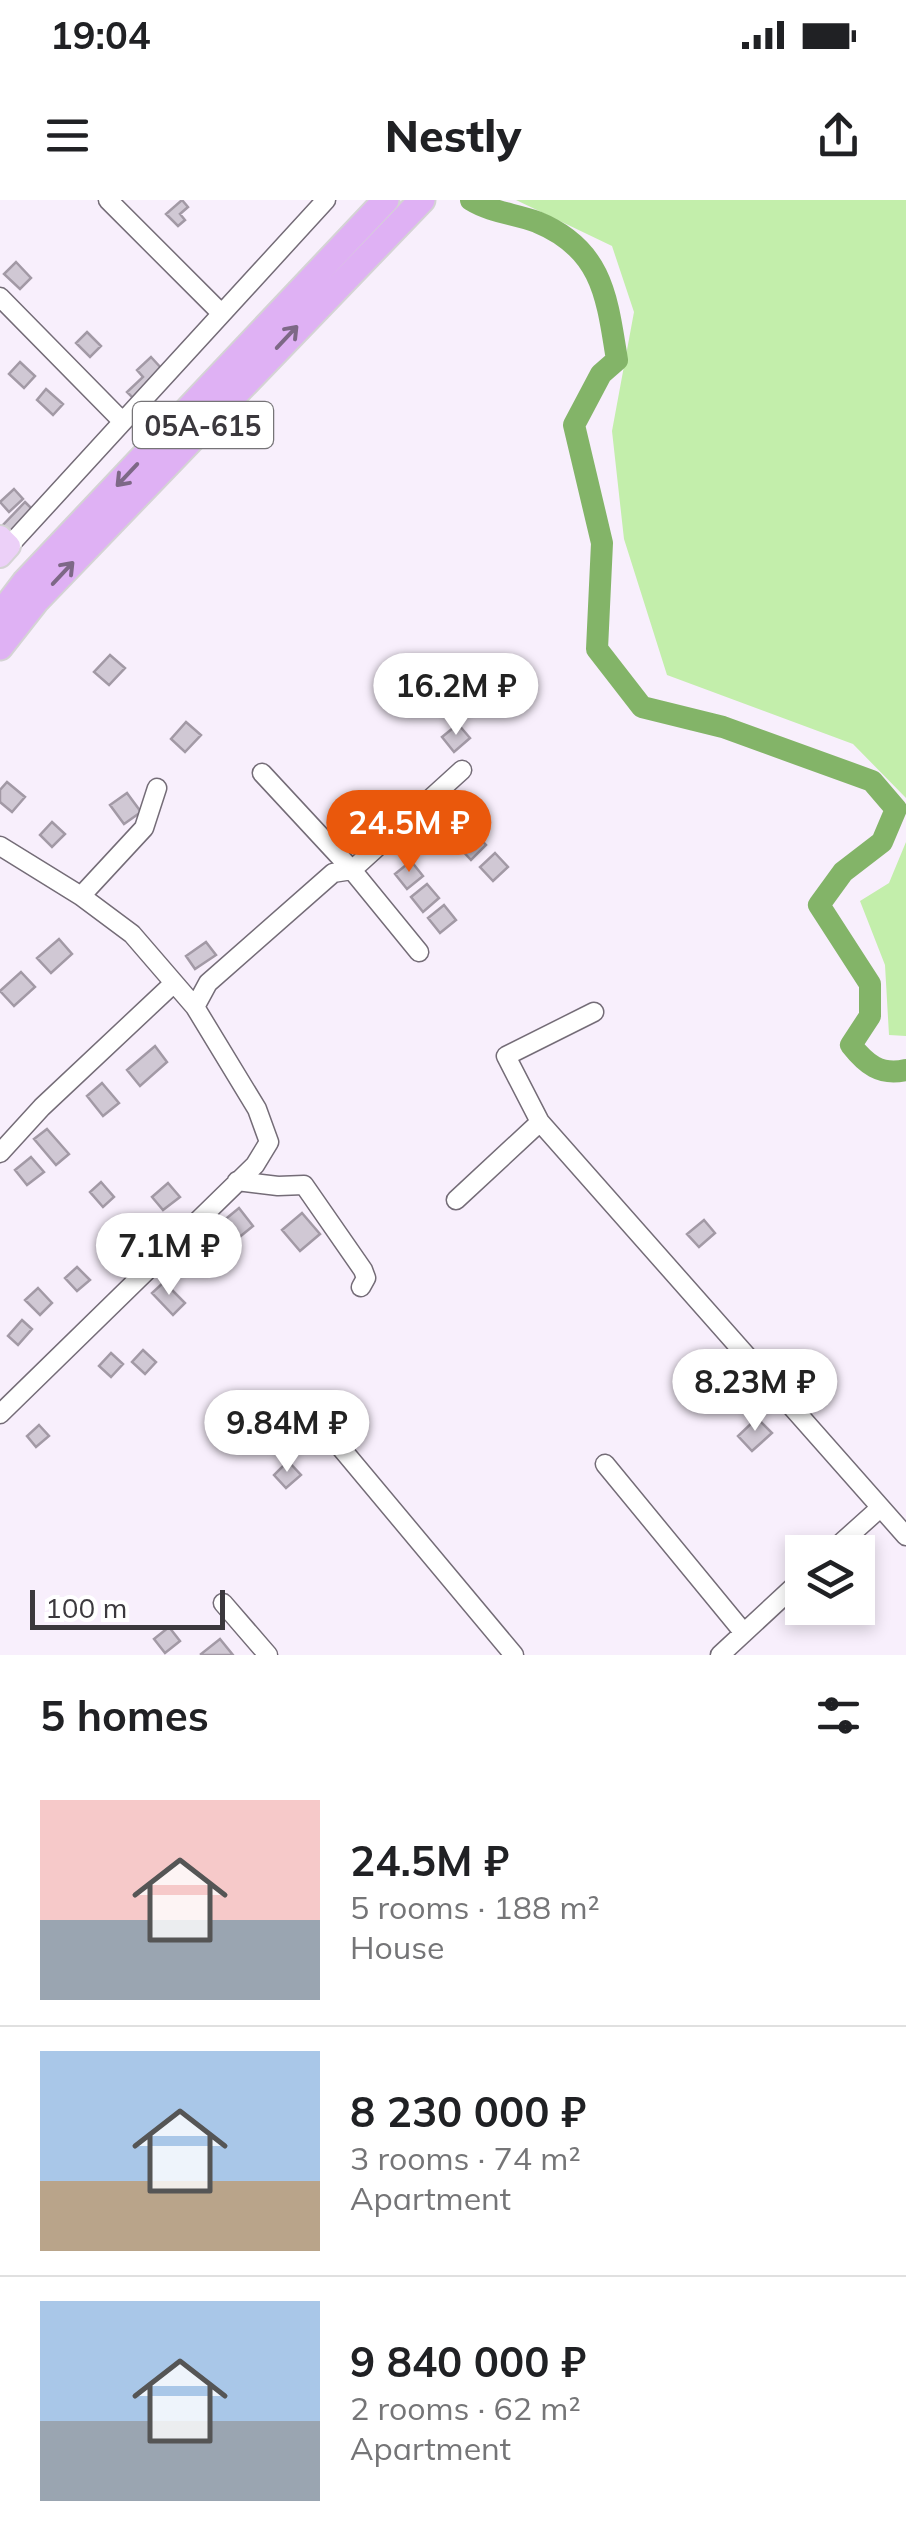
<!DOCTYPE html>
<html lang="en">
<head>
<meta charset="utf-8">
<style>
	:root { --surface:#fff; --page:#f6f6f6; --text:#202124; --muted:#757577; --line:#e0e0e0; --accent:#ea580c }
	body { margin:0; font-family:Mulish,sans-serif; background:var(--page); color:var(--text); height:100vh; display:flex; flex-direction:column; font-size:38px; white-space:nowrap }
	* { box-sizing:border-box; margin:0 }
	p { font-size:32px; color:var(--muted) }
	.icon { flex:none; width:55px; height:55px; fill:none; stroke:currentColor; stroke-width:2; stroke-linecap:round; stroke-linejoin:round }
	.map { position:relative; height:1455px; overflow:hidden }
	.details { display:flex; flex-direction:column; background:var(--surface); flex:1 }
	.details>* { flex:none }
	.tools { position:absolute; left:785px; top:1335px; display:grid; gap:20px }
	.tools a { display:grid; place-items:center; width:90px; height:90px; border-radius:0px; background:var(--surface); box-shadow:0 5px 15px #0003; font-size:50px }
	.scale { position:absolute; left:30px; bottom:25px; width:195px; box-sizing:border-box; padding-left:10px; border:5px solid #3b383d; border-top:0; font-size:28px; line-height:35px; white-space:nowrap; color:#3b383d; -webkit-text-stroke:8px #fff; paint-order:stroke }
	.price { position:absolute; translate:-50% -85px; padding:0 22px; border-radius:35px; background:#fff; color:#222; font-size:32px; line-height:65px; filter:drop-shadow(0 2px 5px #0008) }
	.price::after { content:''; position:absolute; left:50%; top:60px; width:30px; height:22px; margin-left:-15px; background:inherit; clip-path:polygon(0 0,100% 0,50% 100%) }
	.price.active { background:var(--accent); color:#fff }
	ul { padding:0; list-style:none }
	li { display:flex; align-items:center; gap:30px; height:250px; padding:0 40px }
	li+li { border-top:2px solid var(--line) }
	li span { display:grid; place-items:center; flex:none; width:280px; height:200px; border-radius:0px; color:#555 }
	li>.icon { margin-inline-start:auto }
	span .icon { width:120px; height:120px; fill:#fffc; stroke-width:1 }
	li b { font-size:42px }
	h2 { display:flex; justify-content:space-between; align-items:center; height:120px; padding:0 40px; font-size:42px }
	.status { display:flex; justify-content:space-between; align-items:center; height:70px; padding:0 50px; background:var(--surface); direction:ltr }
	.status svg { height:28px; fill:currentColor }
	header { display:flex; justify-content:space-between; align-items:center; height:130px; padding:0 40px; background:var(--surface); font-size:45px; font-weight:800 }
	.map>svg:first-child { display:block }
	.green { fill:#c3eeab }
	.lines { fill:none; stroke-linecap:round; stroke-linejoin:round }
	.river { stroke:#83b468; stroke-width:22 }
	.building { fill:#d0c8d4; stroke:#a299a5; stroke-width:2.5 }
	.minor-casing { stroke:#746c77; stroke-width:21 }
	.major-casing { stroke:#d4d3d4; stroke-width:26 }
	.highway-casing { stroke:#d4d3d4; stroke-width:29 }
	.minor { stroke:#fff; stroke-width:18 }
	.major { stroke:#ecd0f8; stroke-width:22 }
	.highway { stroke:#dfb1f4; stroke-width:25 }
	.oneway { stroke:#7d6886 }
	.labels { text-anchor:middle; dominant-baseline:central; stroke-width:10; stroke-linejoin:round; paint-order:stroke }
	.shield { fill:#fff; stroke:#767477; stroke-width:2.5 }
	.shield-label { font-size:28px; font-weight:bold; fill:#3b383d }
</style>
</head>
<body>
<div class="status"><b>19:04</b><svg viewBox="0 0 49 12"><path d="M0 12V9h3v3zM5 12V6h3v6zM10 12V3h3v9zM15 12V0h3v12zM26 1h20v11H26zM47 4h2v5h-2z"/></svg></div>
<header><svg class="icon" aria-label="menu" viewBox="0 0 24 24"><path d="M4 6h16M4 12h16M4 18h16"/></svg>Nestly<svg class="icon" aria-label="share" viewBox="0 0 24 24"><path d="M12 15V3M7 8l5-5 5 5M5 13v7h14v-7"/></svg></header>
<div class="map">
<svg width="906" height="1455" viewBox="0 0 906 1455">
	<rect width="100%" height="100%" fill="#f8effc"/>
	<!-- green -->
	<path class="green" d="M 516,0 L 906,0 L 906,598 L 853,544 L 667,475 L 624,339 L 612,231 L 634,112 L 612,46 Z
		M 906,642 L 906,836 L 889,835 L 885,765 L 860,701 L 889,683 Z"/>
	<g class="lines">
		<!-- river -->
		<path class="river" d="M 471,0 C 490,12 516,14 537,22 C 603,49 607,98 617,160 L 601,174 L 574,225 L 602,343 L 597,449 L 642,507 L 723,527 L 872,581 L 896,609 L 882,642 L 843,672 L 819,705 L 870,784 L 870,816 L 851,845 C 866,864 880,876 906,870"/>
	</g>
	<!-- building -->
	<path class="building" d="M 182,0 L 188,7 L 180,14 L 185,20 L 178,26 L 166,14 Z
		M 16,62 L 31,78 L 20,89 L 4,74 Z
		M 87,132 L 101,146 L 90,157 L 76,143 Z
		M 151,157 L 162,169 L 133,198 L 127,192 L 143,177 L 137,170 Z
		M 20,162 L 35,176 L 24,188 L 9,174 Z
		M 46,189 L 63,204 L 53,215 L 37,200 Z
		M 14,289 L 23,299 L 9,312 L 0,302 Z
		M 25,302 L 34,311 L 10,334 L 2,326 Z
		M 110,455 L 125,468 L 109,485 L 94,472 Z
		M 186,522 L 201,535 L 185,552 L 171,539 Z
		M 458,524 L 470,538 L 454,552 L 442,537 Z
		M 7,582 L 25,597 L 12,612 L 0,602 L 0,590 Z
		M 127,593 L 141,612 L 124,624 L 110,605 Z
		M 452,608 L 465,622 L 450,637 L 437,623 Z
		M 52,622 L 65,634 L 52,647 L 40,635 Z
		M 473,631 L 486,645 L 471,660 L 458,646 Z
		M 495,653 L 508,667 L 493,681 L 480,667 Z
		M 411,661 L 423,676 L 407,689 L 395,674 Z
		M 427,684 L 439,698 L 423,712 L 411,697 Z
		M 444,705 L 456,720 L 440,733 L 428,718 Z
		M 59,739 L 72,754 L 51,773 L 37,758 Z
		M 206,742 L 216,755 L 195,769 L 186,756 Z
		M 21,772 L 35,787 L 14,806 L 0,791 Z
		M 155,846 L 167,862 L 140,886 L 127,870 Z
		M 102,883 L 119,903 L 103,916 L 87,896 Z
		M 47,929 L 69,954 L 56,965 L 34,939 Z
		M 31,957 L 44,972 L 27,985 L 15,970 Z
		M 101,982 L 114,997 L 103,1007 L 90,992 Z
		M 168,983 L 180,997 L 163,1010 L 152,997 Z
		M 239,1008 L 253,1026 L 231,1044 L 216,1027 Z
		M 302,1013 L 320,1034 L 300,1051 L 282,1030 Z
		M 704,1020 L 715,1033 L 699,1047 L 687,1034 Z
		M 206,1039 L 220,1055 L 202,1070 L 188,1054 Z
		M 77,1067 L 90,1080 L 77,1091 L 65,1078 Z
		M 164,1082 L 185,1103 L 173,1115 L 152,1093 Z
		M 38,1088 L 52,1103 L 40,1115 L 25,1100 Z
		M 22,1120 L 32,1129 L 18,1145 L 8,1136 Z
		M 143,1150 L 156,1162 L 145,1174 L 132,1162 Z
		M 111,1153 L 123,1164 L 111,1177 L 99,1166 Z
		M 757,1218 L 772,1233 L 752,1251 L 738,1236 Z
		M 39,1225 L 49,1236 L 36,1247 L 27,1236 Z
		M 288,1261 L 301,1275 L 286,1288 L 274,1275 Z
		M 169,1427 L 180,1441 L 165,1453 L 154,1439 Z
		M 220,1439 L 233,1455 L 202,1455 L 201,1454 Z"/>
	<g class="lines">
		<!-- minor casing -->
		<g class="minor-casing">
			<path id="minor" d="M 108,0 L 221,113
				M 0,97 L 121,220
				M 9,346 L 326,0
				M 262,573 L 352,670 L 419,752
				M 0,646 L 81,696 L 132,734 L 195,807 L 257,909 L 269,942 L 255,965 L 0,1214
				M 81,696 L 144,628 L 157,588
				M 195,807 L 208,783 L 333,673 L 352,670 L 462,570
				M 540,922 L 906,1336
				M 0,953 L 42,907 L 174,783
				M 237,981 L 278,986 L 304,985 L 363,1070 L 366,1078 L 361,1087
				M 456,1000 L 540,922 L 506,856 L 594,812
				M 331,1236 L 514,1455
				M 605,1264 L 744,1433
				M 831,1352 L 880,1308
				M 223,1403 L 268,1455
				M 720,1455 L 802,1379"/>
		</g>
		<!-- major casing -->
		<g class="major-casing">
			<path id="major" d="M 0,337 L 9,346 L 0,356"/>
		</g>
		<!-- highway casing -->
		<g class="highway-casing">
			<path id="highway" d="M 0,415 L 25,382 L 386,0
				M 0,447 L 36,401 L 422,0"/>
		</g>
		<!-- minor -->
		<use href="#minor" class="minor"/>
		<!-- major -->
		<use href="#major" class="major"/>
		<!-- highway -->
		<use href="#highway" class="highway"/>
	</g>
	<!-- one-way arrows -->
	<defs><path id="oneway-shaft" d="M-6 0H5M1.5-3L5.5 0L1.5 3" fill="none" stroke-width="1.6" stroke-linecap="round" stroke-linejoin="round" transform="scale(2.5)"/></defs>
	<g class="oneway">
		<use href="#oneway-shaft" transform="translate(287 137) rotate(-47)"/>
		<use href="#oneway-shaft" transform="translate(127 275) rotate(133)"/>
		<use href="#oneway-shaft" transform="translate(63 373) rotate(-47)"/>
	</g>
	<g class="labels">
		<!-- shield labels -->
		<rect class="shield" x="133" y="202" width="140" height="46" rx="8"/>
		<g class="shield-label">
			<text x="203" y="225">05А-615</text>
		</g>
	</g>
</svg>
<div class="tools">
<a><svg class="icon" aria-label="layers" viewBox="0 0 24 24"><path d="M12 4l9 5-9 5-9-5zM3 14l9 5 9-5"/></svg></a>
</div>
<div class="scale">100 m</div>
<b class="price" style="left:456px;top:538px">16.2M ₽</b>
<b class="price active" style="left:409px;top:675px">24.5M ₽</b>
<b class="price" style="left:169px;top:1098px">7.1M ₽</b>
<b class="price" style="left:755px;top:1234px">8.23M ₽</b>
<b class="price" style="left:287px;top:1275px">9.84M ₽</b>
</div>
<section class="details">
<h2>5 homes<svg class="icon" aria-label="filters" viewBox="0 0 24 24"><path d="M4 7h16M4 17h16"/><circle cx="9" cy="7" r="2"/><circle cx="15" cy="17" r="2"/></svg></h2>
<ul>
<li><span style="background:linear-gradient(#f6c9c9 60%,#9aa5b1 0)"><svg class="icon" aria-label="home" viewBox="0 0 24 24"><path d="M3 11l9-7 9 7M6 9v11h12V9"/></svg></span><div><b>24.5M ₽</b><p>5 rooms · 188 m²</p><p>House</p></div></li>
<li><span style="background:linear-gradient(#a9c7e8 65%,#b9a48a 0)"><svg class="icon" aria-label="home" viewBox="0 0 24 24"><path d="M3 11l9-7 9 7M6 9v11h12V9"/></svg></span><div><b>8 230 000 ₽</b><p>3 rooms · 74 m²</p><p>Apartment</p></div></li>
<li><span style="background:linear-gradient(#a9c7e8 60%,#9aa5b1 0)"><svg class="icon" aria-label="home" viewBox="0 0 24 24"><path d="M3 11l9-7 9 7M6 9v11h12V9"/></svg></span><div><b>9 840 000 ₽</b><p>2 rooms · 62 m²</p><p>Apartment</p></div></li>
</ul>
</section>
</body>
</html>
